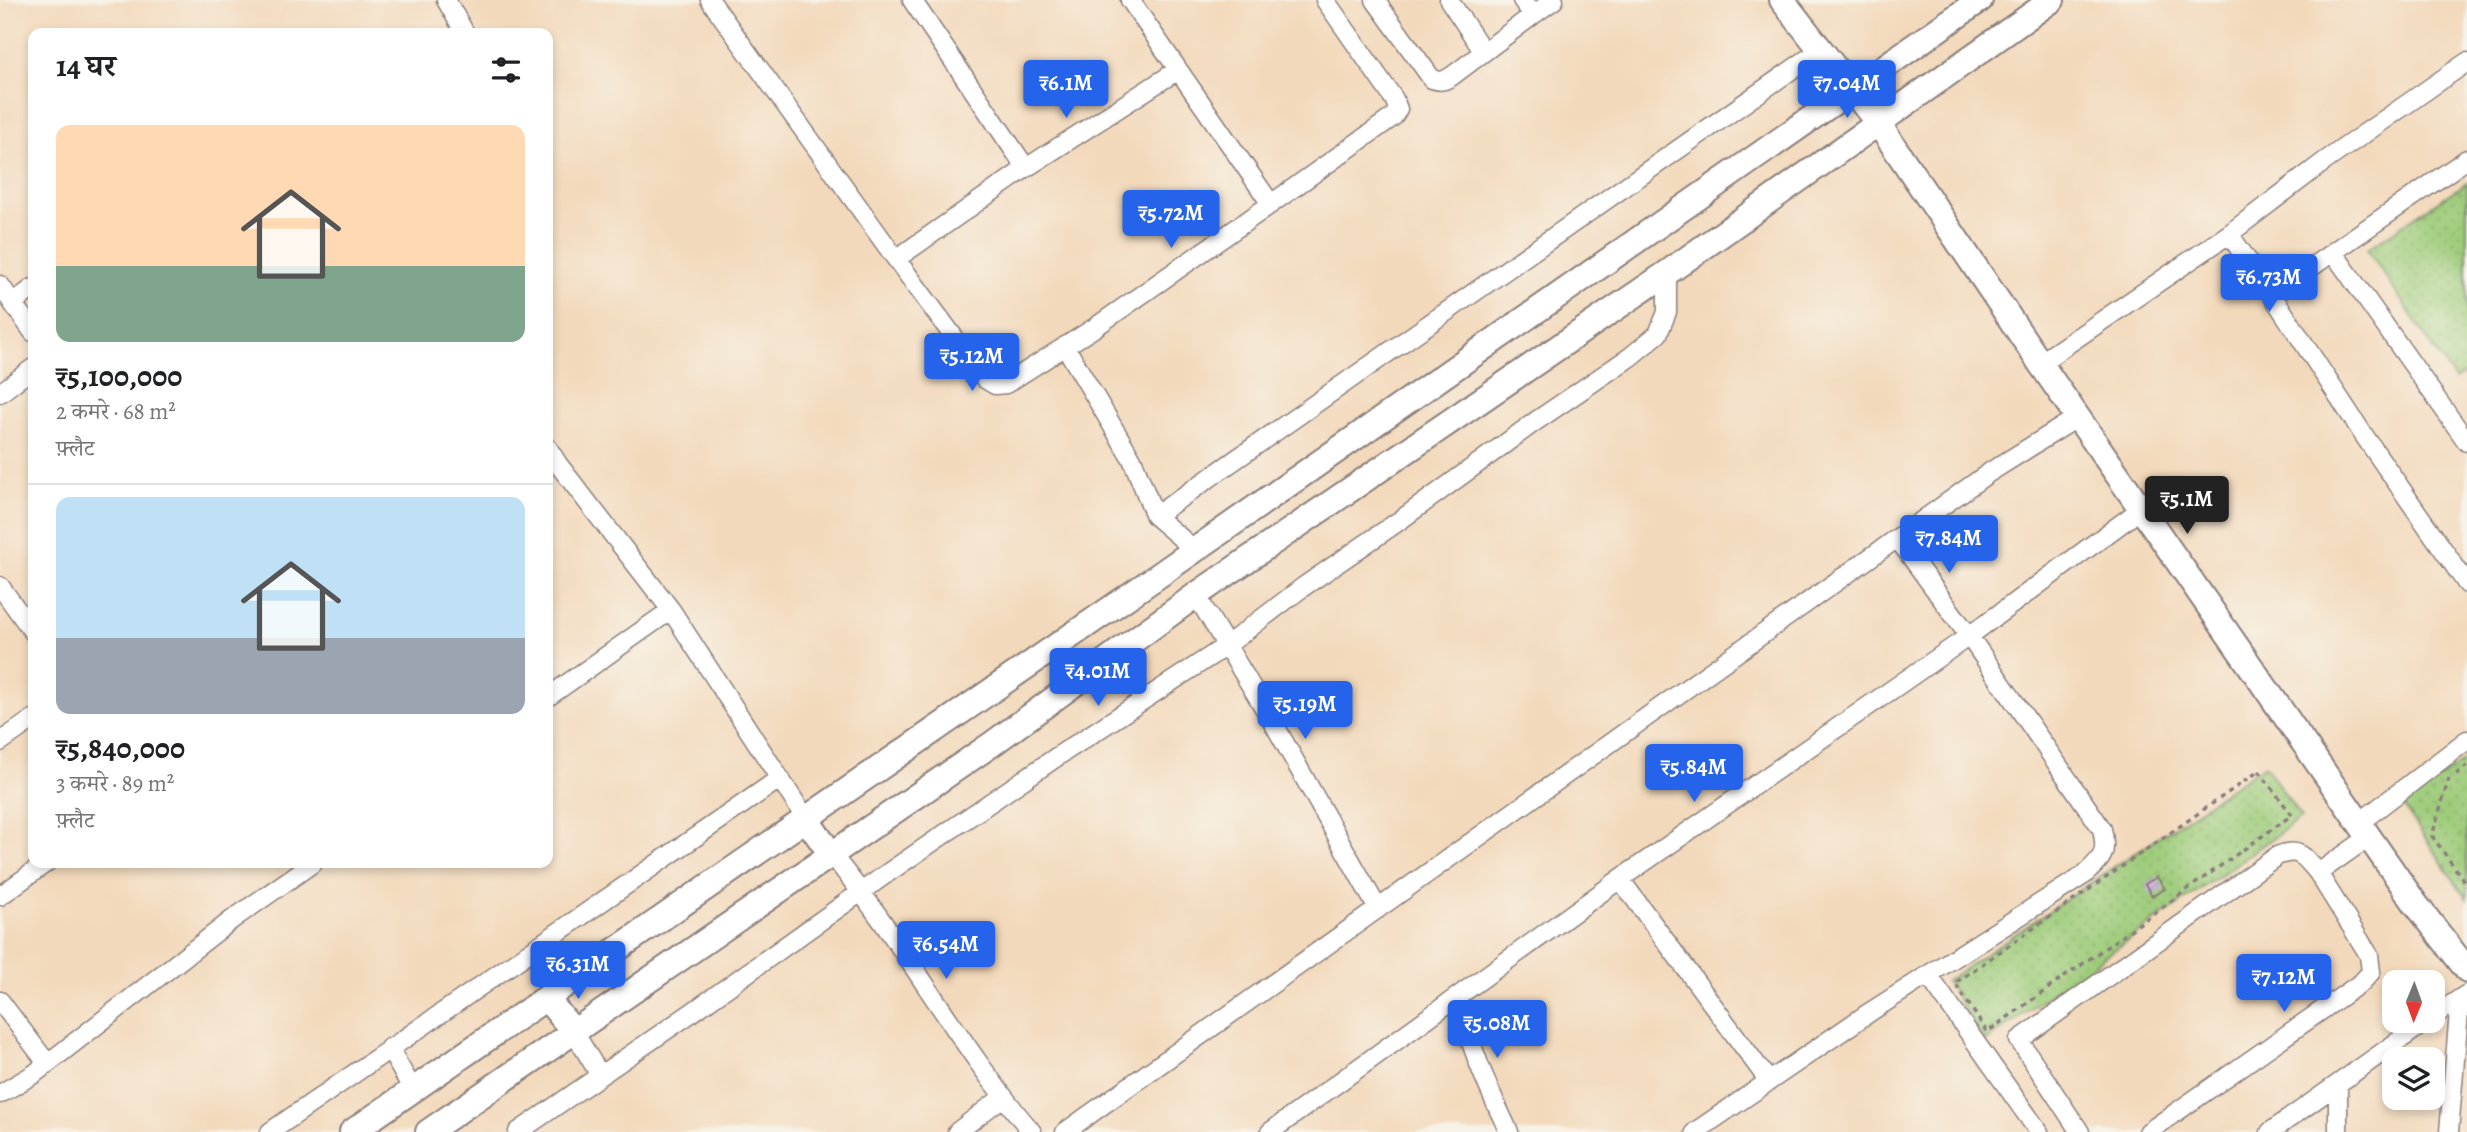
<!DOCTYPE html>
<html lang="hi">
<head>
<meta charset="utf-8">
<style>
	:root { --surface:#fff; --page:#f2f2f2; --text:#202124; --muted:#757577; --line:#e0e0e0; --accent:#2563eb }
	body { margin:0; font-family:Alegreya,"Noto Serif Devanagari",serif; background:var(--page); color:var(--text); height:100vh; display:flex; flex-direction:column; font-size:26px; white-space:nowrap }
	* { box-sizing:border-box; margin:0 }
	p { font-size:23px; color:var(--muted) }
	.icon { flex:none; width:38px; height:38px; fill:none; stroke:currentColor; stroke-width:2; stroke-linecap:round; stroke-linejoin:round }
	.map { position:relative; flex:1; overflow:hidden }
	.drawer { position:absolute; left:28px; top:28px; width:525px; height:840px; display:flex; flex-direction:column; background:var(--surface); border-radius:14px; box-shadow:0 4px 10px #0003 }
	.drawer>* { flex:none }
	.needle { width:46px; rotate:181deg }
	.fabs { position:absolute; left:2382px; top:970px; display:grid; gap:14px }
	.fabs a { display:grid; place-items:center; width:63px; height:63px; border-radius:14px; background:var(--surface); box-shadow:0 4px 10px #0003; font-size:35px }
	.price { position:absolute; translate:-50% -60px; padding:0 16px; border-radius:7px; background:var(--accent); color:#fff; font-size:23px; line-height:46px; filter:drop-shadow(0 2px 4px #0008) }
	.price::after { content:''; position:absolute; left:50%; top:42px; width:21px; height:16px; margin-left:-10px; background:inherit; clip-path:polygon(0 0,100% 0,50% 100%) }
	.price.selected { background:#222; color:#fff }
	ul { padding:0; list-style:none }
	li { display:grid; align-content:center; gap:14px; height:371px; padding:0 28px }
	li+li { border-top:2px solid var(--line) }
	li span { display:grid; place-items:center; height:217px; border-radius:14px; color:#555 }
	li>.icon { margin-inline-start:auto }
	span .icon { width:126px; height:126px; fill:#fffc; stroke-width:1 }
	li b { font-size:30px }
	h2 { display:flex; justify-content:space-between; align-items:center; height:84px; padding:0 28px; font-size:30px }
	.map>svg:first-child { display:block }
	.green { fill:url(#green-dots); stroke:#60775a; stroke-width:2 }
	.building { fill:url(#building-hatch) }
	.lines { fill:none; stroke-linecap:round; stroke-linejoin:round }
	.street-casing { stroke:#8a7e7b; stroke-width:21 }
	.secondary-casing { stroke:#8a7e7b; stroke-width:28 }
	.path { stroke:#8a7e7b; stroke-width:3.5; stroke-dasharray:5 5; stroke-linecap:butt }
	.street { stroke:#fff; stroke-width:18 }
	.secondary { stroke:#fff; stroke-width:24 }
</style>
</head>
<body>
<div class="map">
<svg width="2467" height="1132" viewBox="0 0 2467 1132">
	<defs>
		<pattern id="green-dots" width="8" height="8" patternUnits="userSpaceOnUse" patternTransform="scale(1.75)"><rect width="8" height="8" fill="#9ecc7a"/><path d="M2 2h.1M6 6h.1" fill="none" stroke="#88af6a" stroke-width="1.8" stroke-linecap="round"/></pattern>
		<pattern id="building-hatch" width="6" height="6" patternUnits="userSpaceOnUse" patternTransform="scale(1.75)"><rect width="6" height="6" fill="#d1b4db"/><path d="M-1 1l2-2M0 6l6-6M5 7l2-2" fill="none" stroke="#b39abd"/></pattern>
	</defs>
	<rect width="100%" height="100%" fill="#f7f3e8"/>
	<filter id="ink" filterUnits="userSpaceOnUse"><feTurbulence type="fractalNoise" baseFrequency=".0143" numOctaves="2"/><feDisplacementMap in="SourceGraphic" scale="14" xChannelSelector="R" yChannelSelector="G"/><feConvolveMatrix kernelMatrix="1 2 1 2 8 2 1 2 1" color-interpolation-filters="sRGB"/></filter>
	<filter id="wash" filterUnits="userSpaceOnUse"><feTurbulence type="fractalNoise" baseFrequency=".00686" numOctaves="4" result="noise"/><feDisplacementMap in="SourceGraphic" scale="28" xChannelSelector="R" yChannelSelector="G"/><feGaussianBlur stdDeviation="1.57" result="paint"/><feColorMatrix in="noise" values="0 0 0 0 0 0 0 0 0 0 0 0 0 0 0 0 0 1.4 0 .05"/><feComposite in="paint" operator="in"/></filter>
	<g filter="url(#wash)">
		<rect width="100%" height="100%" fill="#f3d9bb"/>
		<!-- green -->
		<path class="green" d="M 2467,182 L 2467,372 L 2455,380 L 2367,249 Z
			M 2467,759 L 2467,899 L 2402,804 Z
			M 2265,765 L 2301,818 L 1985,1041 L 1946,981 Z"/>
		<g id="blocks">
			<!-- building -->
			<path class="building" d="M 2157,877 L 2165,889 L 2152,896 L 2145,884 Z"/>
		</g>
	</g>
	<g filter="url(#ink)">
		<use href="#blocks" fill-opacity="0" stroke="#8a7e7b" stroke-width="2"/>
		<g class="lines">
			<!-- street casing -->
			<g class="street-casing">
				<path id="street" d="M 446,0 L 465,33
					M 710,0 L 896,259 L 1026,168 L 1178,70
					M 912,0 L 1026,168
					M 1130,0 L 1271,204 L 1393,117 L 1398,109 L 1394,99 L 1325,0
					M 1375,0 L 1432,79 C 1441,82 1444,81 1452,76 L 1533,15
					M 1449,0 L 1483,51
					M 1522,0 L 1533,15 L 1554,0
					M 2467,159 L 2333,252 L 2467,442
					M 2229,234 L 2272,295 L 2333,252
					M 896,259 L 985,379 L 995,385 L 1006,384 L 1094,328 L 1271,204
					M 0,285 L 33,332
					M 2272,295 L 2363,434 L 2467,584
					M 13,303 L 33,288
					M 1065,346 L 1132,459 L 1155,516 L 1195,550
					M 2040,363 L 2229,234 L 2325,161 L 2467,62
					M 0,393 L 33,368
					M 548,448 L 558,464 L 671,610 L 806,819
					M 1155,516 L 1820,50
					M 0,586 L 33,632
					M 1196,595 L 1274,724 L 1378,909
					M 548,697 L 671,610
					M 0,742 L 33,719
					M 2359,823 L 2467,740
					M 831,854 C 904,942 958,1045 1032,1132
					M 1620,879 L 1768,1080
					M 0,896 L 46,863
					M 1928,975 L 2039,1132
					M 1458,997 C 1469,1045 1488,1088 1509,1132
					M 0,1001 L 47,1063
					M 2432,1017 L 2467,994
					M 574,1032 L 600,1075
					M 389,1048 L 413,1090
					M 2338,1084 L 2338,1132
					M 0,1094 L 34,1074 L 233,919 L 313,863
					M 270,1132 L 779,779
					M 518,1132 L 694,1011 L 889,872 L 1058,756 L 1226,646 L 1303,587 L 1399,521 L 1536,421 L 1630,357 L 1658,334 L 1667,312 L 1667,273
					M 957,1132 L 1003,1097
					M 1065,1132 L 1990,472 L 2078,417
					M 1270,1132 L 1620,879 L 1969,636 L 2141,509
					M 1695,1132 L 1870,1012 L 2084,875 C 2102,858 2108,855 2102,829 L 1969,636 L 1897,538
					M 2080,1132 L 2019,1040 L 2277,856 C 2299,847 2304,856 2318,873 L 2369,837
					M 2148,1132 L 2362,982 L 2371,972 L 2369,955 L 2318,873
					M 2270,1132 L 2428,1020
					M 2449,1132 L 2460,999"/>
			</g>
			<!-- secondary casing -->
			<g class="secondary-casing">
				<path id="secondary" d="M 1782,0 L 1878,123 L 2040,363 L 2369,837 L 2415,903 L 2467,970
					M 806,819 L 831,854
					M 546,998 L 574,1032
					M 352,1132 L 1162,573 L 1980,0
					M 428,1132 L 992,744 L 1196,595 L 1667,273 L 2052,0"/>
			</g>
			<!-- path -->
			<path class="path" d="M 2259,771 L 2292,815 L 1987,1032 L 1955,983 Z
				M 2456,774 L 2467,766
				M 2449,778 L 2432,836 L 2467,885"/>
			<!-- street -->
			<use href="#street" class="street"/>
			<!-- secondary -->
			<use href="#secondary" class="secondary"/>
		</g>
	</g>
</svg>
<div class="fabs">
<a><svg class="needle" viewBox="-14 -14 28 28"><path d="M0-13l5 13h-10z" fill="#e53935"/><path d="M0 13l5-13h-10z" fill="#757577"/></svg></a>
<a><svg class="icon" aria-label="layers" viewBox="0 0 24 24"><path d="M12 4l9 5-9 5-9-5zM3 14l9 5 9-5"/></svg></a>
</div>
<b class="price" style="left:1066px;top:120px">₹6.1M</b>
<b class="price" style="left:1847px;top:120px">₹7.04M</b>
<b class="price" style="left:1171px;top:250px">₹5.72M</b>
<b class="price" style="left:2269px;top:314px">₹6.73M</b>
<b class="price" style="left:972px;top:393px">₹5.12M</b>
<b class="price selected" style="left:2187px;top:536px">₹5.1M</b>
<b class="price" style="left:1949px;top:575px">₹7.84M</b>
<b class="price" style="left:1098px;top:708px">₹4.01M</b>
<b class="price" style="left:1305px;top:741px">₹5.19M</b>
<b class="price" style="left:1694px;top:804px">₹5.84M</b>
<b class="price" style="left:946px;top:981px">₹6.54M</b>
<b class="price" style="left:578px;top:1001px">₹6.31M</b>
<b class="price" style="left:2284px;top:1014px">₹7.12M</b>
<b class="price" style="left:1497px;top:1060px">₹5.08M</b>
<section class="drawer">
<h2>14 घर<svg class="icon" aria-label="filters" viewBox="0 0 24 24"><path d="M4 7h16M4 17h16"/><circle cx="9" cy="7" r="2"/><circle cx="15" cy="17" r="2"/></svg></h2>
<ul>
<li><span style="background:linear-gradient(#ffd9b3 65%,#7fa58c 0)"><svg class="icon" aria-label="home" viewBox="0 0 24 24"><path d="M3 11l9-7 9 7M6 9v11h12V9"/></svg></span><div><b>₹5,100,000</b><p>2 कमरे · 68 m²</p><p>फ़्लैट</p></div></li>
<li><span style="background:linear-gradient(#bfe0f5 65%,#9aa5b1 0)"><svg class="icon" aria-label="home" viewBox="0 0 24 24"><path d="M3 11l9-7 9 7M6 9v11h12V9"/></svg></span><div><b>₹5,840,000</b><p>3 कमरे · 89 m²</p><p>फ़्लैट</p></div></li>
</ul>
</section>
</div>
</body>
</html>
